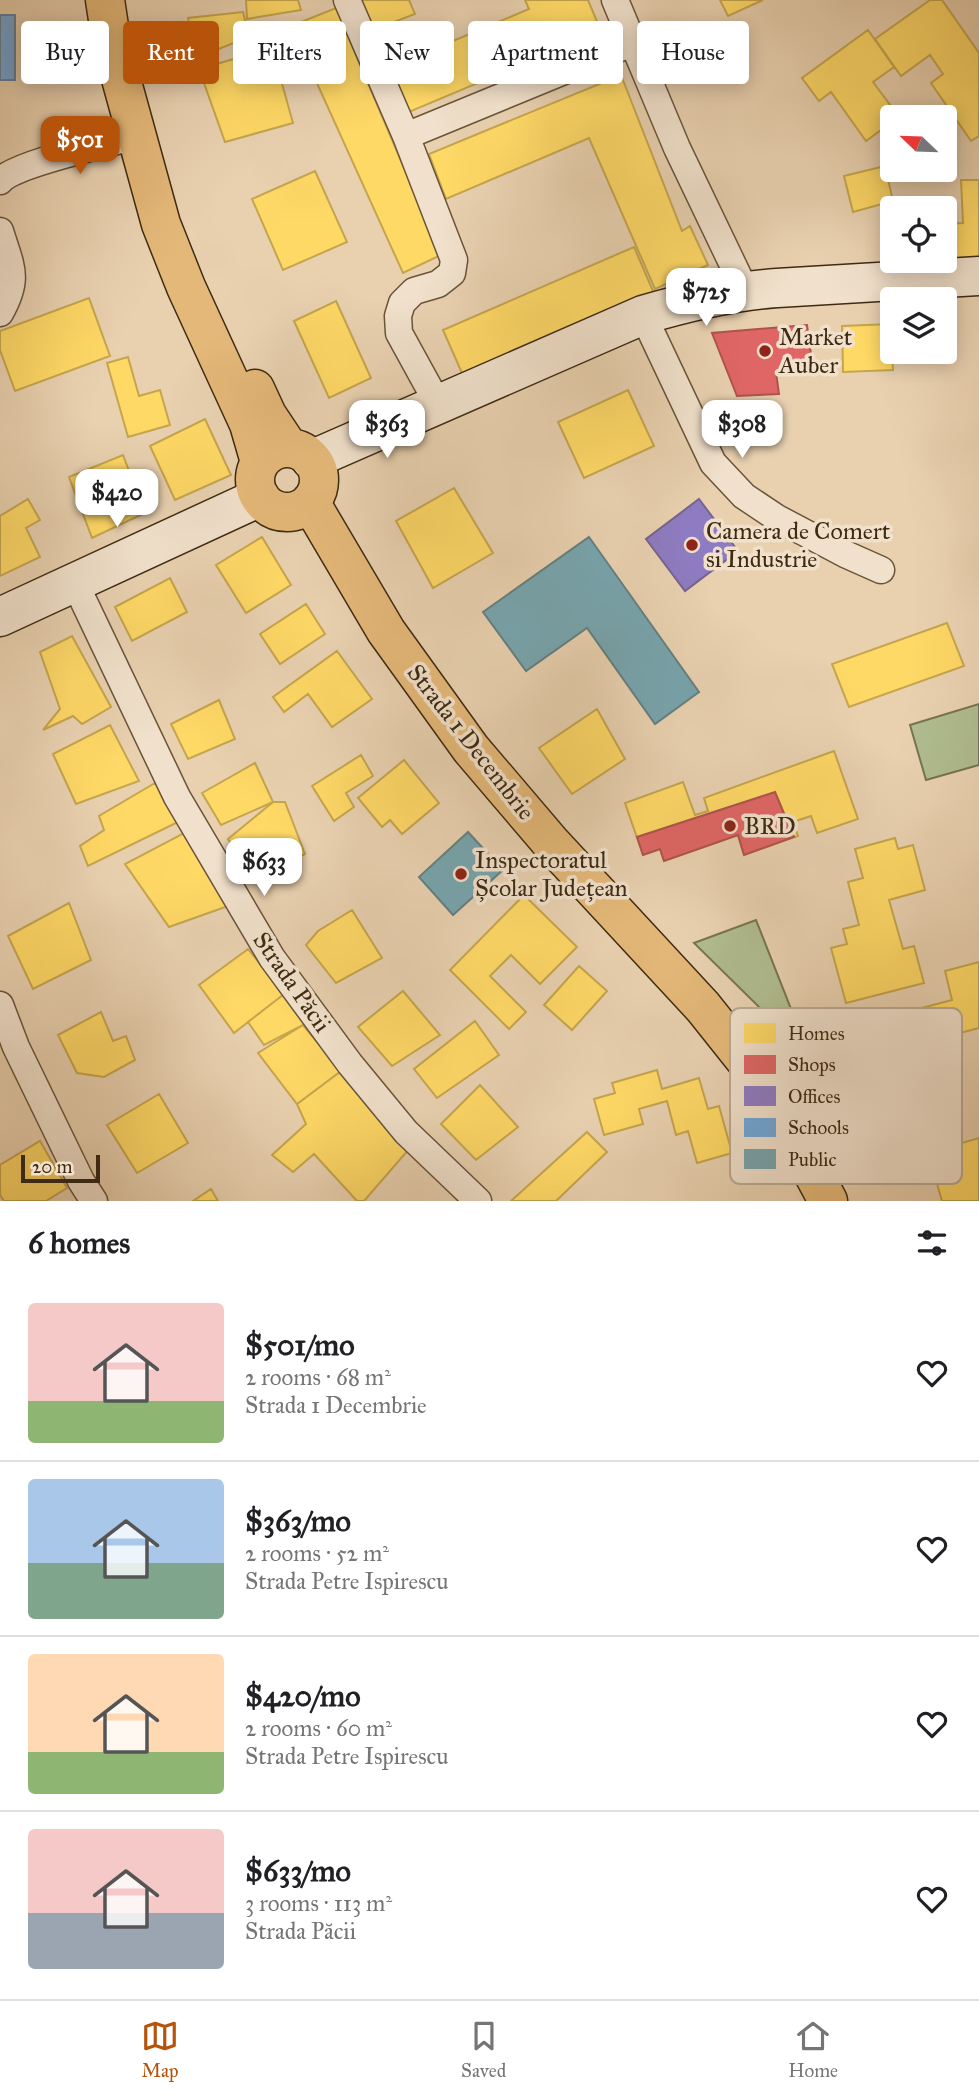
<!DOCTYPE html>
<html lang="en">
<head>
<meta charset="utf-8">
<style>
	:root { --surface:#fff; --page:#f6f6f6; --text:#202124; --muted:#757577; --line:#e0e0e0; --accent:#b45309 }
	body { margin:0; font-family:"IM FELL Great Primer",serif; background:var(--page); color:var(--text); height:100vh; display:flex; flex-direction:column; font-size:26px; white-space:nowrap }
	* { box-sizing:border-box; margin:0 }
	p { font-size:23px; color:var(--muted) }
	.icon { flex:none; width:38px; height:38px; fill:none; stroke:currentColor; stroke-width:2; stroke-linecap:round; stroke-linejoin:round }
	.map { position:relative; height:1201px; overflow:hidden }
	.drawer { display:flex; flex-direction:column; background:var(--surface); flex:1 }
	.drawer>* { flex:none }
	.guide { position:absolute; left:21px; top:21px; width:938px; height:63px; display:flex; gap:14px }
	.needle { width:46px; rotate:293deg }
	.tools { position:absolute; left:880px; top:105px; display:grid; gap:14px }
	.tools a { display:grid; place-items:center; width:77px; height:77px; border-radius:7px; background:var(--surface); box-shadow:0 4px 18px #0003; font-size:35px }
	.scale { position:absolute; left:21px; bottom:18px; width:79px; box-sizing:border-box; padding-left:7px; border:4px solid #3e2b12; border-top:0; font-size:19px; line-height:24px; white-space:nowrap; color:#3e2b12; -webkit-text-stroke:5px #f1e1cc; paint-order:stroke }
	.price { position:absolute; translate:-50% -60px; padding:0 16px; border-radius:14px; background:#fff; color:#222; font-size:23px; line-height:46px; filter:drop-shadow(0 2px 4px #0008) }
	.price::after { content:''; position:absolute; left:50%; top:42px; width:21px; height:16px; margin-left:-10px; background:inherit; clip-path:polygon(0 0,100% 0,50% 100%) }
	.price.active { background:var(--accent); color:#fff }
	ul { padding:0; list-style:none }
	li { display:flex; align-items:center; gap:21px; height:175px; padding:0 28px }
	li+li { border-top:2px solid var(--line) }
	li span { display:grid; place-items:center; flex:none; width:196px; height:140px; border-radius:7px; color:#555 }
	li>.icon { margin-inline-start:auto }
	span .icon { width:84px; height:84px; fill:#fffc; stroke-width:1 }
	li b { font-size:30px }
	h2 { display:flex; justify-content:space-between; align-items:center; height:84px; padding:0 28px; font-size:30px }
	.pill { padding:0 24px; border-radius:7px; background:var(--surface); box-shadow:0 4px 18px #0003; font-size:24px; line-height:63px }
	.pill.active { background:var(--accent); color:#fff }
	.tab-bar { display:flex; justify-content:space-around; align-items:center; height:98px; border-top:2px solid var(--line); background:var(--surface); font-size:19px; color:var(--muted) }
	.tab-bar a { display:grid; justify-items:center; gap:4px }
	.tab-bar .active { color:var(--accent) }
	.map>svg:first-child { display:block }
	.green { fill:#b0bd90; stroke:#777451; stroke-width:2 }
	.homes { fill:#ffd966; stroke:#c5a54d; stroke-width:2 }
	.shops { fill:#e06666; stroke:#af544d; stroke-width:2 }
	.offices { fill:#8e7cc3; stroke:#76648e; stroke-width:2 }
	.schools { fill:#6fa8dc; stroke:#60829f; stroke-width:2 }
	.public { fill:#76a5af; stroke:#658080; stroke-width:2 }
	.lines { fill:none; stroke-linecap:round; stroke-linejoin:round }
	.street-casing { stroke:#69543a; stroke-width:29 }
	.secondary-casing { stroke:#3e2b12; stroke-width:41 }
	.primary-casing { stroke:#3e2b12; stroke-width:41 }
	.street { stroke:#f1e1cc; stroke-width:26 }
	.secondary { stroke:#f1e1cc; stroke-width:38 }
	.primary { stroke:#e4b878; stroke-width:38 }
	.poi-dot { fill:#8f2418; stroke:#f1e1cc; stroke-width:2.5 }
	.labels { text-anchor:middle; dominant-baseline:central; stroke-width:7; stroke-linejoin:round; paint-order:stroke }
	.poi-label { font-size:24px; fill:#3e2b12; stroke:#f1e1cc; text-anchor:start }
	.street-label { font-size:24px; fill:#3e2b12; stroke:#f1e1cc }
	.key { fill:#f1e1cc; stroke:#bbaa94; stroke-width:2 }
	.key-label { font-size:19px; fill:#3e2b12 }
</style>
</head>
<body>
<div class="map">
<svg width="979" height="1201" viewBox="0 0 979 1201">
	<rect width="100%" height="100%" fill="#e9d1b0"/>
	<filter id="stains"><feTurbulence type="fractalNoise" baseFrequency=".00286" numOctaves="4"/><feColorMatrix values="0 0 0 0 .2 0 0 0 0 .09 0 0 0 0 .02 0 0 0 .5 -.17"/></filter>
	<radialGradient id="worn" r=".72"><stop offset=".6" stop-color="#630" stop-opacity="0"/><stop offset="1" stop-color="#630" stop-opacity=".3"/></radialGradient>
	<!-- green -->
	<path class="green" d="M 979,704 L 979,765 L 926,780 L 910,725 Z
		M 756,920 L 810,1057 L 694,943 Z"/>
	<!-- homes -->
	<path class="homes" d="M 246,0 L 298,0 L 301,10 L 247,19 Z
		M 356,0 L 409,0 L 415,14 L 368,32 Z
		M 525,0 L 588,0 L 601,31 L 409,112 L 391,67 L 529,9 Z
		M 720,0 L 763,0 L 728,16 Z
		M 930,0 L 942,0 L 979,53 L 979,136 L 971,141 L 931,83 L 943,74 L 930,55 L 901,76 L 875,39 Z
		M 336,8 L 441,255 L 403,273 L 291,26 Z
		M 243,12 L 249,37 L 196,58 L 188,18 Z
		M 868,30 L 894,67 L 873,82 L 899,117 L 892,117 L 892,122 L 866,141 L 831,92 L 819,101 L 802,78 Z
		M 272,48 L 293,123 L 225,142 L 199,69 Z
		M 621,75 L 682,231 L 690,226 L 708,265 L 655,289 L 589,138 L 446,199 L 429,154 Z
		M 885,166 L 893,201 L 853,212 L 844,176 Z
		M 315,171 L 347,242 L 283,270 L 252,199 Z
		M 961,180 L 979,180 L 979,260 L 945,261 L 945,224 L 963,223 Z
		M 634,247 L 656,298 L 465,380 L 443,330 Z
		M 89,298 L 110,356 L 15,391 L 0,350 L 0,331 Z
		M 336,301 L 371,378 L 329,398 L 294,321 Z
		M 891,324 L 893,370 L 843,372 L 842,326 Z
		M 128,357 L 139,396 L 160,390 L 170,425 L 128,437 L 107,363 Z
		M 628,390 L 654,446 L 584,478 L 558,422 Z
		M 205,419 L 231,475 L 175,500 L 150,446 Z
		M 123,455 L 145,513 L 92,538 L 69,477 Z
		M 454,488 L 493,553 L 433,588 L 396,521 Z
		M 28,499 L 40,520 L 26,528 L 40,557 L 0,576 L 0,516 Z
		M 262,537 L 291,585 L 246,613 L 216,565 Z
		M 170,578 L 187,612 L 132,641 L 115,607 Z
		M 306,604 L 325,634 L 280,664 L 260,634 Z
		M 947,623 L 964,666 L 849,707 L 832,664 Z
		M 72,636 L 111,707 L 82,724 L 73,716 L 43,730 L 60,709 L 40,652 Z
		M 337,651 L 372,699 L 332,727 L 308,694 L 284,712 L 273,697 Z
		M 219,700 L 235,739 L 188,759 L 171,724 Z
		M 597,709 L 625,759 L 572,794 L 539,748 Z
		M 110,725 L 139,781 L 76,804 L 53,754 Z
		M 834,751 L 858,819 L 817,833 L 811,816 L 793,822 L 798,836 L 744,855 L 738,835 L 664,861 L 660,849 L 643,855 L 625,803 L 683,782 L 695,815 L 708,811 L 704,798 Z
		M 361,755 L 373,776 L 346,793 L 354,807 L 334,821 L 312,786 Z
		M 404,760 L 439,803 L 402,834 L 390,820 L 382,827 L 358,798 Z
		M 255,763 L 273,802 L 221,825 L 202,793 Z
		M 155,783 L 180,821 L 88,866 L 80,846 L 104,830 L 99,816 Z
		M 273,802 L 285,802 L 305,854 L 255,878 L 228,839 Z
		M 184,833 L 231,905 L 169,927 L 125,864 Z
		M 895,838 L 898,849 L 913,845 L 925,890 L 889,900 L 903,949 L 914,946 L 924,983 L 846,1003 L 831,948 L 847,944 L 843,929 L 859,925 L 848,882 L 863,878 L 855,849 Z
		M 524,895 L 577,947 L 540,984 L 511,955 L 490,976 L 526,1012 L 509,1029 L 450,970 Z
		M 69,903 L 91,960 L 33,989 L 8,936 Z
		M 352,910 L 382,958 L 336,983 L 306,945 L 318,931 Z
		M 248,949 L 284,994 L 234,1033 L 199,985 Z
		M 979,962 L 979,1028 L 858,1060 L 849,1027 L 952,1000 L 945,971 Z
		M 579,966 L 607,991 L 572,1030 L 544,1005 Z
		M 403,991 L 440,1035 L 392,1066 L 358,1027 Z
		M 284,994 L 309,1022 L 264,1045 L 248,1022 Z
		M 101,1012 L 113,1041 L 126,1036 L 135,1060 L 104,1077 L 77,1073 L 58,1035 Z
		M 475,1021 L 499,1055 L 437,1098 L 414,1069 Z
		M 303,1025 L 341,1071 L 297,1104 L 258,1053 Z
		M 657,1070 L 662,1089 L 699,1078 L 708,1109 L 719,1106 L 732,1153 L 697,1163 L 688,1131 L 676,1135 L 667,1101 L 639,1109 L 643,1124 L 604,1135 L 594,1099 L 615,1093 L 612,1083 Z
		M 341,1071 L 410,1148 L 364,1201 L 357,1201 L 314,1154 L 293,1172 L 272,1155 L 306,1124 L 297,1104 Z
		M 480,1085 L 518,1127 L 476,1160 L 441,1124 Z
		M 159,1094 L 188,1143 L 137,1173 L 107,1125 Z
		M 587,1132 L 607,1152 L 556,1201 L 511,1201 Z
		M 979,1138 L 979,1201 L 942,1201 L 928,1153 Z
		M 40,1141 L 67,1188 L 46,1201 L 4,1201 L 0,1195 L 0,1165 Z
		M 211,1189 L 218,1201 L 193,1201 Z"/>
	<!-- shops -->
	<path class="shops" d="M 807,325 L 813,369 L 776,372 L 779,394 L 737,396 L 712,333 Z
		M 775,792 L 794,837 L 744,855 L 738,835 L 664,861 L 660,849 L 643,855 L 637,837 Z"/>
	<!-- offices -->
	<path class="offices" d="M 699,499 L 738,551 L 685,591 L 646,539 Z"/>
	<!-- schools -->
	<path class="schools" d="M 0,15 L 15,15 L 15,80 L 0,80 Z"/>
	<!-- public -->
	<path class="public" d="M 589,537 L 699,692 L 655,724 L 587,628 L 526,671 L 483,612 Z
		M 468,832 L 503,870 L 453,915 L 419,877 Z"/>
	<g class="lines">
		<!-- street casing -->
		<g class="street-casing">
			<path id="street" d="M 347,0 L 406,136 L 454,260 L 452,273 L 438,284 L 414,291 L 402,303 L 398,316 L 399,333 L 438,404
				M 615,0 L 677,148 L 745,290
				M 406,136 L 632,43
				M 0,181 C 16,163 109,144 136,136
				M 0,231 C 11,267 20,278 0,313
				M 643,315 L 713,463 L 744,496 L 777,518 L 845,554 L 881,570
				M 74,581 L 177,797 L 272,958 L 350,1064 L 406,1132 L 478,1201
				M 0,1005 L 16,1047 L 81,1181 L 94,1201"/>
		</g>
		<!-- secondary casing -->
		<g class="secondary-casing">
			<path id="secondary" d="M 311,460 L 643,315 C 687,302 731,291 777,288 L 979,276
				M 0,617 L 260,497"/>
		</g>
		<!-- primary casing -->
		<g class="primary-casing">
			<path id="primary" d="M 105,0 L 112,46 L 161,224 L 186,287 L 249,424 L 260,462
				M 255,389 L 267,415 L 289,448
				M255 480a32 32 0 1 1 64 0a32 32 0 1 1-64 0Z
				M 310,502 L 386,631 L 471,749 L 552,844 L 703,1007 L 754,1071 L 783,1117 L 828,1201"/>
		</g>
		<!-- street -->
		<use href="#street" class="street"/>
		<!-- secondary -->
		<use href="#secondary" class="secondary"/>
		<!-- primary -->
		<use href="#primary" class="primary"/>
	</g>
	<!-- markers -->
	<g class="poi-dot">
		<circle cx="765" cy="351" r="7"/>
		<circle cx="692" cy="545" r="7"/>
		<circle cx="730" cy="826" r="7"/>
		<circle cx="461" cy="874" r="7"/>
	</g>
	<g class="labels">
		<!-- poi labels -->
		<g class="poi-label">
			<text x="779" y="337">Market<tspan x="779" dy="28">Auber</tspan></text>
			<text x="706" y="531">Camera de Comert<tspan x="706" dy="28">si Industrie</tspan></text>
			<text x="744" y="826">BRD</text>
			<text x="475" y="860">Inspectoratul<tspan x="475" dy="28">Școlar Județean</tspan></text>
		</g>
		<!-- street labels -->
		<g class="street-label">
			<text transform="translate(471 742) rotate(52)">Strada 1 Decembrie</text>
			<text transform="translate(292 982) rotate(55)">Strada Păcii</text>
		</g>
	</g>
	<!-- legend -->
	<rect x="730" y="1008" width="232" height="176" rx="10" class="key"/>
	<rect x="744" y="1023" width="32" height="20" fill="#ffd966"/>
	<rect x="744" y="1055" width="32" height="19" fill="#e06666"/>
	<rect x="744" y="1086" width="32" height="20" fill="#8e7cc3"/>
	<rect x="744" y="1118" width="32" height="19" fill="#6fa8dc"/>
	<rect x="744" y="1149" width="32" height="20" fill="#76a5af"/>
	<g class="key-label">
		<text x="788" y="1040">Homes</text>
		<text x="788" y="1071">Shops</text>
		<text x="788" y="1103">Offices</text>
		<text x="788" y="1134">Schools</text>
		<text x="788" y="1166">Public</text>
	</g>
	<rect width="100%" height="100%" filter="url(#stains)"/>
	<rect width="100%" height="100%" fill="url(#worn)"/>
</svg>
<div class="tools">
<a><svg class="needle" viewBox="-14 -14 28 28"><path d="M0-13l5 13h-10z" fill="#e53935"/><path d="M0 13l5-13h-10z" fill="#757577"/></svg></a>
<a><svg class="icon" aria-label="locate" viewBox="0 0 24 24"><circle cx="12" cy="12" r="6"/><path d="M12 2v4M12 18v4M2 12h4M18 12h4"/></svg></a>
<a><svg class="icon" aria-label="layers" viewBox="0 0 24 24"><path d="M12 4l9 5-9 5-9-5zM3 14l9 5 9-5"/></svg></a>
</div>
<div class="scale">20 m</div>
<b class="price active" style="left:80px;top:176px">$501</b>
<b class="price" style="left:706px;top:328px">$725</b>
<b class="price" style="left:387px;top:460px">$363</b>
<b class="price" style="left:742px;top:460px">$308</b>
<b class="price" style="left:117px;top:529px">$420</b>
<b class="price" style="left:264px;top:898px">$633</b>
<div class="guide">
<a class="pill">Buy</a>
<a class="pill active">Rent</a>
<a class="pill">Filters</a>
<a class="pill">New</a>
<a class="pill">Apartment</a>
<a class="pill">House</a>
</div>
</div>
<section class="drawer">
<h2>6 homes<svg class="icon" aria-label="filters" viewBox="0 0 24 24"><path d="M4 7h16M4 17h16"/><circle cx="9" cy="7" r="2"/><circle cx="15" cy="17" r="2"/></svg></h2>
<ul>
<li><span style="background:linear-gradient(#f6c9c9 70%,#8fb573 0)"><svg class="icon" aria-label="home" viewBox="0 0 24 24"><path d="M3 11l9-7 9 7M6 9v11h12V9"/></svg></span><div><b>$501/mo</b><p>2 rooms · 68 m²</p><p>Strada 1 Decembrie</p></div><svg class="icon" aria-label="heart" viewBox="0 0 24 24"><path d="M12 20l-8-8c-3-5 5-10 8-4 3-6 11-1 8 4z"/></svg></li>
<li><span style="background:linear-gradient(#a9c7e8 60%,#7fa58c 0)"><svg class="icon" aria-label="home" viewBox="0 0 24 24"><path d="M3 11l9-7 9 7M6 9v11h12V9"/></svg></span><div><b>$363/mo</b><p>2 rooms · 52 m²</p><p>Strada Petre Ispirescu</p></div><svg class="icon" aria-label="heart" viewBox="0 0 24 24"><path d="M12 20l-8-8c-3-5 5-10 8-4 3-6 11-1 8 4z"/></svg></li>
<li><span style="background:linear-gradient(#ffd9b3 70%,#8fb573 0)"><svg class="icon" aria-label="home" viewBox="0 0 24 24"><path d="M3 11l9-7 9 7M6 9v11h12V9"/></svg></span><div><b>$420/mo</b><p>2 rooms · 60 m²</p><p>Strada Petre Ispirescu</p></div><svg class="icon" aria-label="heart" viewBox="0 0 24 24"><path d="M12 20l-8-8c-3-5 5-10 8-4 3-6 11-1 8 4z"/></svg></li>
<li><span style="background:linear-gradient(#f6c9c9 60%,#9aa5b1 0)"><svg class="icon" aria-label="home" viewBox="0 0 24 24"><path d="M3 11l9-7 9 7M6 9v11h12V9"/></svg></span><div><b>$633/mo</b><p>3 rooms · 113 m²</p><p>Strada Păcii</p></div><svg class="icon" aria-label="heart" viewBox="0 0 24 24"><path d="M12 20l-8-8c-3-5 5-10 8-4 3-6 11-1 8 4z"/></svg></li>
</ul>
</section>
<nav class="tab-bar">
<a class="active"><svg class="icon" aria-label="map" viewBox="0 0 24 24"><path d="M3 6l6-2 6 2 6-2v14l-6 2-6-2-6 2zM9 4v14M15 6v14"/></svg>Map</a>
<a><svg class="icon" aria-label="saved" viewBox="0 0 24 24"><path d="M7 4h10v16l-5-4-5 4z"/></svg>Saved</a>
<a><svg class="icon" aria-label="home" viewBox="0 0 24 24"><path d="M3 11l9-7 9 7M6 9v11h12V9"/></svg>Home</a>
</nav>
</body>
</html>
